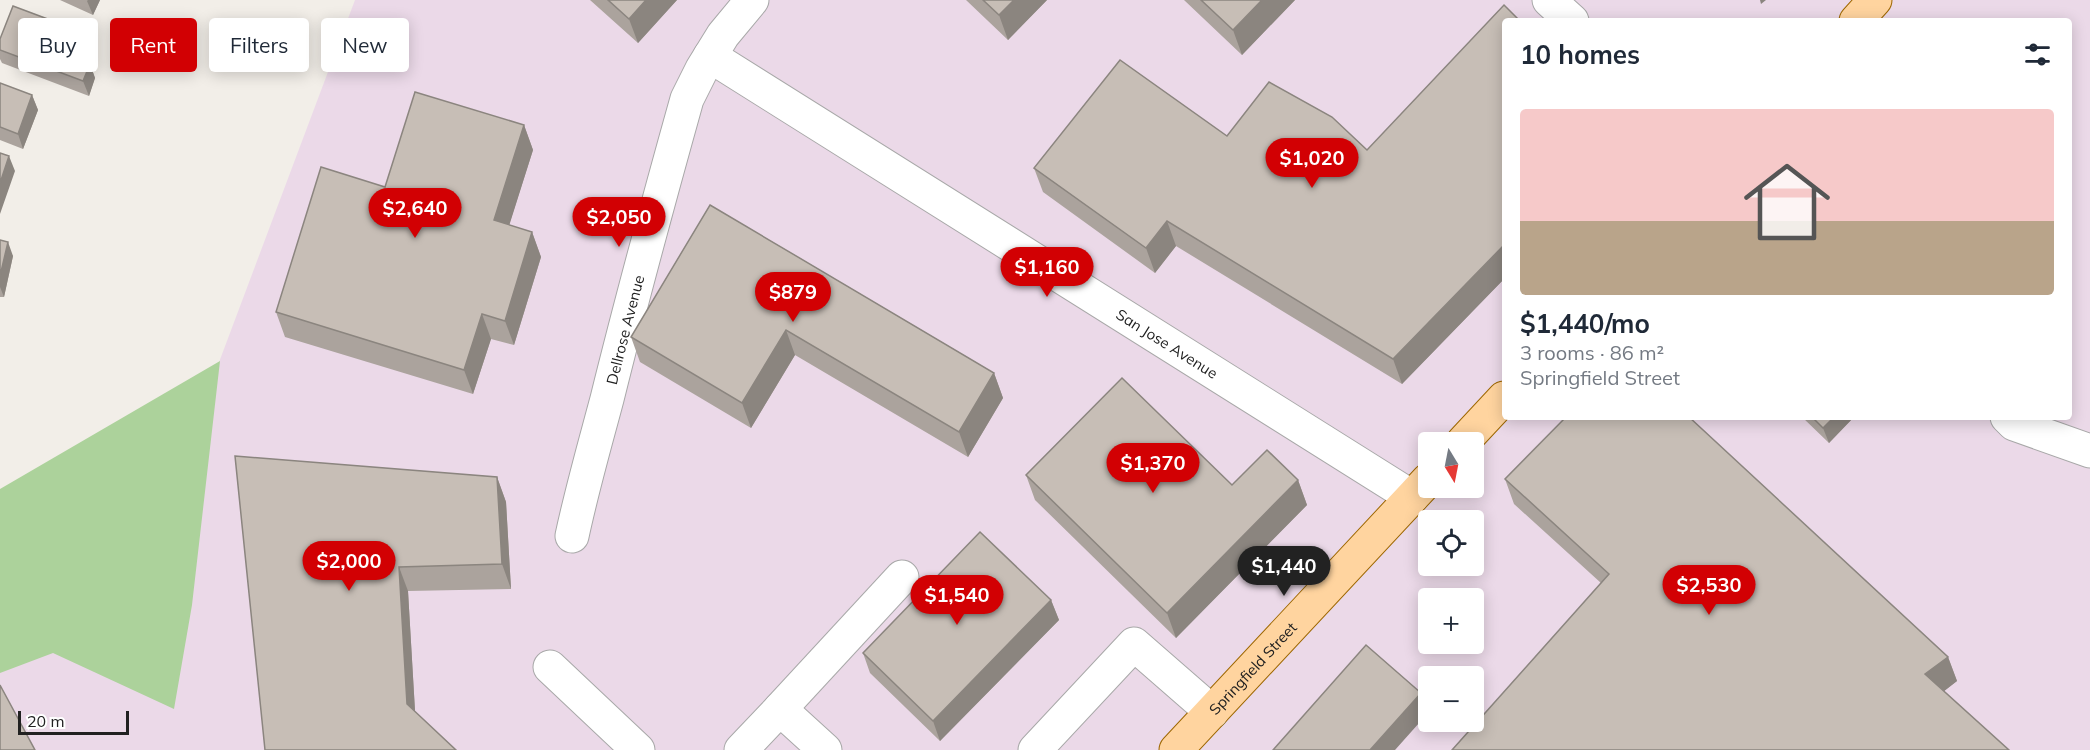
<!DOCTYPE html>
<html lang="en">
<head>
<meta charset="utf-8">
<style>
	:root { --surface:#fff; --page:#f2f2f3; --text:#1f2937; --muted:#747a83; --accent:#d20003 }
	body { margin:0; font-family:Mulish,sans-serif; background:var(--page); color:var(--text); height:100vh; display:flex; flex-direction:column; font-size:22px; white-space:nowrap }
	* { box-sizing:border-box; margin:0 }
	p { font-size:20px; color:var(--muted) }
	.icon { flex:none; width:33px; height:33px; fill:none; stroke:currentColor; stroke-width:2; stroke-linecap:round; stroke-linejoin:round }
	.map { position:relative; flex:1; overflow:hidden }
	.panel { position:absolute; left:1502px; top:18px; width:570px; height:402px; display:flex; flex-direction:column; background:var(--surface); border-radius:6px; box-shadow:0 3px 15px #0003 }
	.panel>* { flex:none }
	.hud { position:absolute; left:18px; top:18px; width:570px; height:54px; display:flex; gap:12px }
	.needle { width:39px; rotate:170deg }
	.fabs { position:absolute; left:1418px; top:432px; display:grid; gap:12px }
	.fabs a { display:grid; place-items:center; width:66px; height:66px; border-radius:6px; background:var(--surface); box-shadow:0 3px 15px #0003; font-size:30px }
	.scale { position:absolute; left:18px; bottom:15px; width:111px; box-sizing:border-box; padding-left:6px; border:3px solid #212121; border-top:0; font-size:16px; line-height:21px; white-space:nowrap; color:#212121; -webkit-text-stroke:4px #fff; paint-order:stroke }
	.price { position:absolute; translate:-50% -51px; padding:0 14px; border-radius:21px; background:var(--accent); color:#fff; font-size:20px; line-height:39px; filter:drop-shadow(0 2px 3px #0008) }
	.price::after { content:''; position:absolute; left:50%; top:36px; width:18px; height:14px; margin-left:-9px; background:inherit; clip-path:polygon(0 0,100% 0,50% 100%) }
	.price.current { background:#222; color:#fff }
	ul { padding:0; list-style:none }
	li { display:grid; align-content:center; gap:12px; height:318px; padding:0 18px }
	li span { display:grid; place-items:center; height:186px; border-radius:6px; color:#555 }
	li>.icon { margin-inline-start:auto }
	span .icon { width:108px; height:108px; fill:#fffc; stroke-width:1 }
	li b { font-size:26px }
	h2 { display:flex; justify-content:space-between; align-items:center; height:72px; padding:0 18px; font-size:26px }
	.tag { padding:0 21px; border-radius:6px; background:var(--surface); box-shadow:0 3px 15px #0003; font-size:21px; line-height:54px }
	.tag.current { background:var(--accent); color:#fff }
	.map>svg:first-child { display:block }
	.industrial { fill:#ebd9e8; fill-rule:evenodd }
	.forest { fill:#acd29b }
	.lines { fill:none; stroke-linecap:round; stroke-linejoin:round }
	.minor-casing { stroke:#a8a8a8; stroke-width:35 }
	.major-casing { stroke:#9e6700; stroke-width:35 }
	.minor { stroke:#fff; stroke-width:33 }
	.major { stroke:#ffd49f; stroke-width:33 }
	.wall { fill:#aba39d }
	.shaded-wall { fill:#8b857f }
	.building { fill:#c7beb6; stroke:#8b857f; stroke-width:1.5 }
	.labels { text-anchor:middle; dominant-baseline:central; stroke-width:5; stroke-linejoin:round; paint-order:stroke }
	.street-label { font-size:15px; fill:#212121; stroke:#fff }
</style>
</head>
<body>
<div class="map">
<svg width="2090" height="750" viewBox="0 0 2090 750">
	<rect width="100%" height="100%" fill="#f2eee8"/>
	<!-- industrial -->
	<path class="industrial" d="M 355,0 L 2090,0 L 2090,750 L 0,750 L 0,605 L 159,522 ZM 1504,21 L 2068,21 L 2068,417 L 1504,417 ZM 1428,442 L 1473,442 L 1473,488 L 1428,488 ZM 1428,520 L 1473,520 L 1473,566 L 1428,566 ZM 1428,598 L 1473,598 L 1473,644 L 1428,644 ZM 1428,676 L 1473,676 L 1473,722 L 1428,722 Z"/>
	<!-- forest -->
	<path class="forest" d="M 220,361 L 192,605 L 174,709 L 53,653 L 0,673 L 0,489 Z"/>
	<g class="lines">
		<!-- minor casing -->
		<g class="minor-casing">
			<g id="minor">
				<path d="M 1549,0 L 1572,21"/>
				<path id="s1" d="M 710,56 L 1412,497"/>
				<path d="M 2007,417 L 2014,424 L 2090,451"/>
				<path id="s2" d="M 572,536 C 582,489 595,444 607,399 C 632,298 659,199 687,99 L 702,69 L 723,35 L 752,0"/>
				<path d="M 550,667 L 638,750"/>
				<path d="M 780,709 L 902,577"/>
				<path d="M 741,750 L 780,709 L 825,750"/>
				<path d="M 1035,750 L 1134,644 L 1212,712"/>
			</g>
		</g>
		<!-- major casing -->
		<g class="major-casing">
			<g id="major">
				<path d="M 1856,21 L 1875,0"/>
				<path d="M 1463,442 L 1504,398"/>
				<path id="s3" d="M 1176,750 L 1428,480"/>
			</g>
		</g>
		<!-- minor -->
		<use href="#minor" class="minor"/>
		<!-- major -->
		<use href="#major" class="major"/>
	</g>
	<!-- wall -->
	<path class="wall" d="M 60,0 L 100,0 L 93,15 Z
		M 590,0 L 677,0 L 638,43 Z
		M 966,0 L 1047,0 L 1008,40 Z
		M 1184,0 L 1295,0 L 1242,55 Z
		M 1504,21 L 1504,279 L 1402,384 L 1176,246 L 1155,273 L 1043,192 L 1034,168 L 1227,136 L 1367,150 Z
		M 0,39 L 75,42 L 69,56 L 90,64 L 95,78 L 89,96 L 2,63 L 0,59 Z
		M 0,83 L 32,95 L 38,110 L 23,149 L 0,140 Z
		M 524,125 L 533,150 L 509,225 L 532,232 L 541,257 L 514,345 L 491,339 L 473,394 L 285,337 L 276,312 L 385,187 Z
		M 710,205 L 994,373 L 1003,398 L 968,457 L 795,355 L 751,428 L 640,362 L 631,337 Z
		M 0,240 L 13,256 L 4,297 L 0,297 Z
		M 1802,417 L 1854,417 L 1829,443 Z
		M 235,456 L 497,477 L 506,502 L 511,589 L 408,591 L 415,711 L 265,750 Z
		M 1026,475 L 1232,485 L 1298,480 L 1307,505 L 1176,638 L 1035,500 Z
		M 1505,479 L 1948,657 L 1957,681 L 1944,691 L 1601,583 L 1514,504 Z
		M 1051,600 L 1059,620 L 940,741 L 870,673 L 863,653 Z"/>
	<!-- shaded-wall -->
	<path class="shaded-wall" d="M 88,0 L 100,0 L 93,15 L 87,1 Z
		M 646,0 L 677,0 L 638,43 L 629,19 Z
		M 1014,0 L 1047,0 L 1008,40 L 999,15 Z
		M 1262,0 L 1295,0 L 1242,55 L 1233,30 Z
		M 1760,0 L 1766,0 L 1761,4 Z
		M 69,27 L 75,42 L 65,67 L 60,52 Z
		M 90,64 L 95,78 L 89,96 L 83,81 Z
		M 32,95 L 38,110 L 23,149 L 18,134 Z
		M 524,125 L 533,150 L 503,245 L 494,220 Z
		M 9,156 L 15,171 L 0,214 L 0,183 Z
		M 1167,221 L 1176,246 L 1155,273 L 1146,248 Z
		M 532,232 L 541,257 L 514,345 L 505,321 Z
		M 8,242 L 13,256 L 4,297 L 0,287 L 0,276 Z
		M 1504,245 L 1504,279 L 1402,384 L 1393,359 Z
		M 482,314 L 491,339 L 473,394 L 464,370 Z
		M 786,330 L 795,355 L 751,428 L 742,403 Z
		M 994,373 L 1003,398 L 968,457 L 959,432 Z
		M 1834,417 L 1854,417 L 1829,443 L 1823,428 Z
		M 497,477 L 506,502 L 511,589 L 502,564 Z
		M 1298,480 L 1307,505 L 1176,638 L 1167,613 Z
		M 399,567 L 408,591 L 416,728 L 407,704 Z
		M 1051,600 L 1059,620 L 940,741 L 933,721 Z
		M 1948,657 L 1957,681 L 1934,699 L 1925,674 Z
		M 1421,693 L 1428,713 L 1395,750 L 1370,750 Z"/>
	<!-- building -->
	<path class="building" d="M 608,0 L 646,0 L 629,19 Z
		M 983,0 L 1014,0 L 999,15 Z
		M 1201,0 L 1262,0 L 1233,30 Z
		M 1504,5 L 1520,21 L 1504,21 L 1504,245 L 1393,359 L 1167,221 L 1146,248 L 1034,168 L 1120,60 L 1227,136 L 1269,82 L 1332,117 L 1367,150 Z
		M 13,6 L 69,27 L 60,52 L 90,64 L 83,81 L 0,50 L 0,39 Z
		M 0,83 L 32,95 L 18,134 L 0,127 Z
		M 415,92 L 524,125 L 494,220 L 532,232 L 505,321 L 482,314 L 464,370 L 276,312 L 321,167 L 385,187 Z
		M 0,153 L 9,156 L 0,183 Z
		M 710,205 L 994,373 L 959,432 L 786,330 L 742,403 L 631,337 Z
		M 0,240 L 8,242 L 0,276 Z
		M 1122,378 L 1232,485 L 1267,450 L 1298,480 L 1167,613 L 1026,475 Z
		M 1566,417 L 1689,417 L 1948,657 L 1925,674 L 2009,750 L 1452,750 L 1609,574 L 1505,479 Z
		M 1812,417 L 1834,417 L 1823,428 Z
		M 235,456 L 497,477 L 502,564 L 399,567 L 407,704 L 456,750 L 265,750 Z
		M 980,532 L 1051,600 L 933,721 L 863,653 Z
		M 1366,645 L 1421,693 L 1370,750 L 1273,750 Z
		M 0,685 L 35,750 L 0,750 Z"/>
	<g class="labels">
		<!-- street labels -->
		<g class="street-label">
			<text stroke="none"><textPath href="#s2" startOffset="213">Dellrose Avenue</textPath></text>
			<text stroke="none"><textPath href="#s1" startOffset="540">San Jose Avenue</textPath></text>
			<text stroke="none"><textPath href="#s3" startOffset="112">Springfield Street</textPath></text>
		</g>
	</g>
</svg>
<div class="fabs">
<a><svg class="needle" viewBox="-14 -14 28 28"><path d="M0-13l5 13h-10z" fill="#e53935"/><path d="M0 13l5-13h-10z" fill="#747a83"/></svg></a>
<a><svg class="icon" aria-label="locate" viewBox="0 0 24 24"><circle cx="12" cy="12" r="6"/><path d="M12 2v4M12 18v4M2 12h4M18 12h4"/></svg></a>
<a>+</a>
<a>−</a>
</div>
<div class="scale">20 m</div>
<b class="price" style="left:1312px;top:189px">$1,020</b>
<b class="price" style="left:415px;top:239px">$2,640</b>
<b class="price" style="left:619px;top:248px">$2,050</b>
<b class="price" style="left:1047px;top:298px">$1,160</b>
<b class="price" style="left:793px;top:323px">$879</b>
<b class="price" style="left:1153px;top:494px">$1,370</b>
<b class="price" style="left:349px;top:592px">$2,000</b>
<b class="price current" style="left:1284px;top:597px">$1,440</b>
<b class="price" style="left:1709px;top:616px">$2,530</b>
<b class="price" style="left:957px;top:626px">$1,540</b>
<div class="hud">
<a class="tag">Buy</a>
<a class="tag current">Rent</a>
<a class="tag">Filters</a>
<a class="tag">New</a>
</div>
<section class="panel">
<h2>10 homes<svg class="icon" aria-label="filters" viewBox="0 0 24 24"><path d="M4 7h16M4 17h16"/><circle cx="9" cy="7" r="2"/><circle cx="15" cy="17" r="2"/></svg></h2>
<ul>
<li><span style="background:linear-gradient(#f6c9c9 60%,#b9a48a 0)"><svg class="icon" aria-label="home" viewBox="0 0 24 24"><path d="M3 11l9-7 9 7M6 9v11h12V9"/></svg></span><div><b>$1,440/mo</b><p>3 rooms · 86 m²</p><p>Springfield Street</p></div></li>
</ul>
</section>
</div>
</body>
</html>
